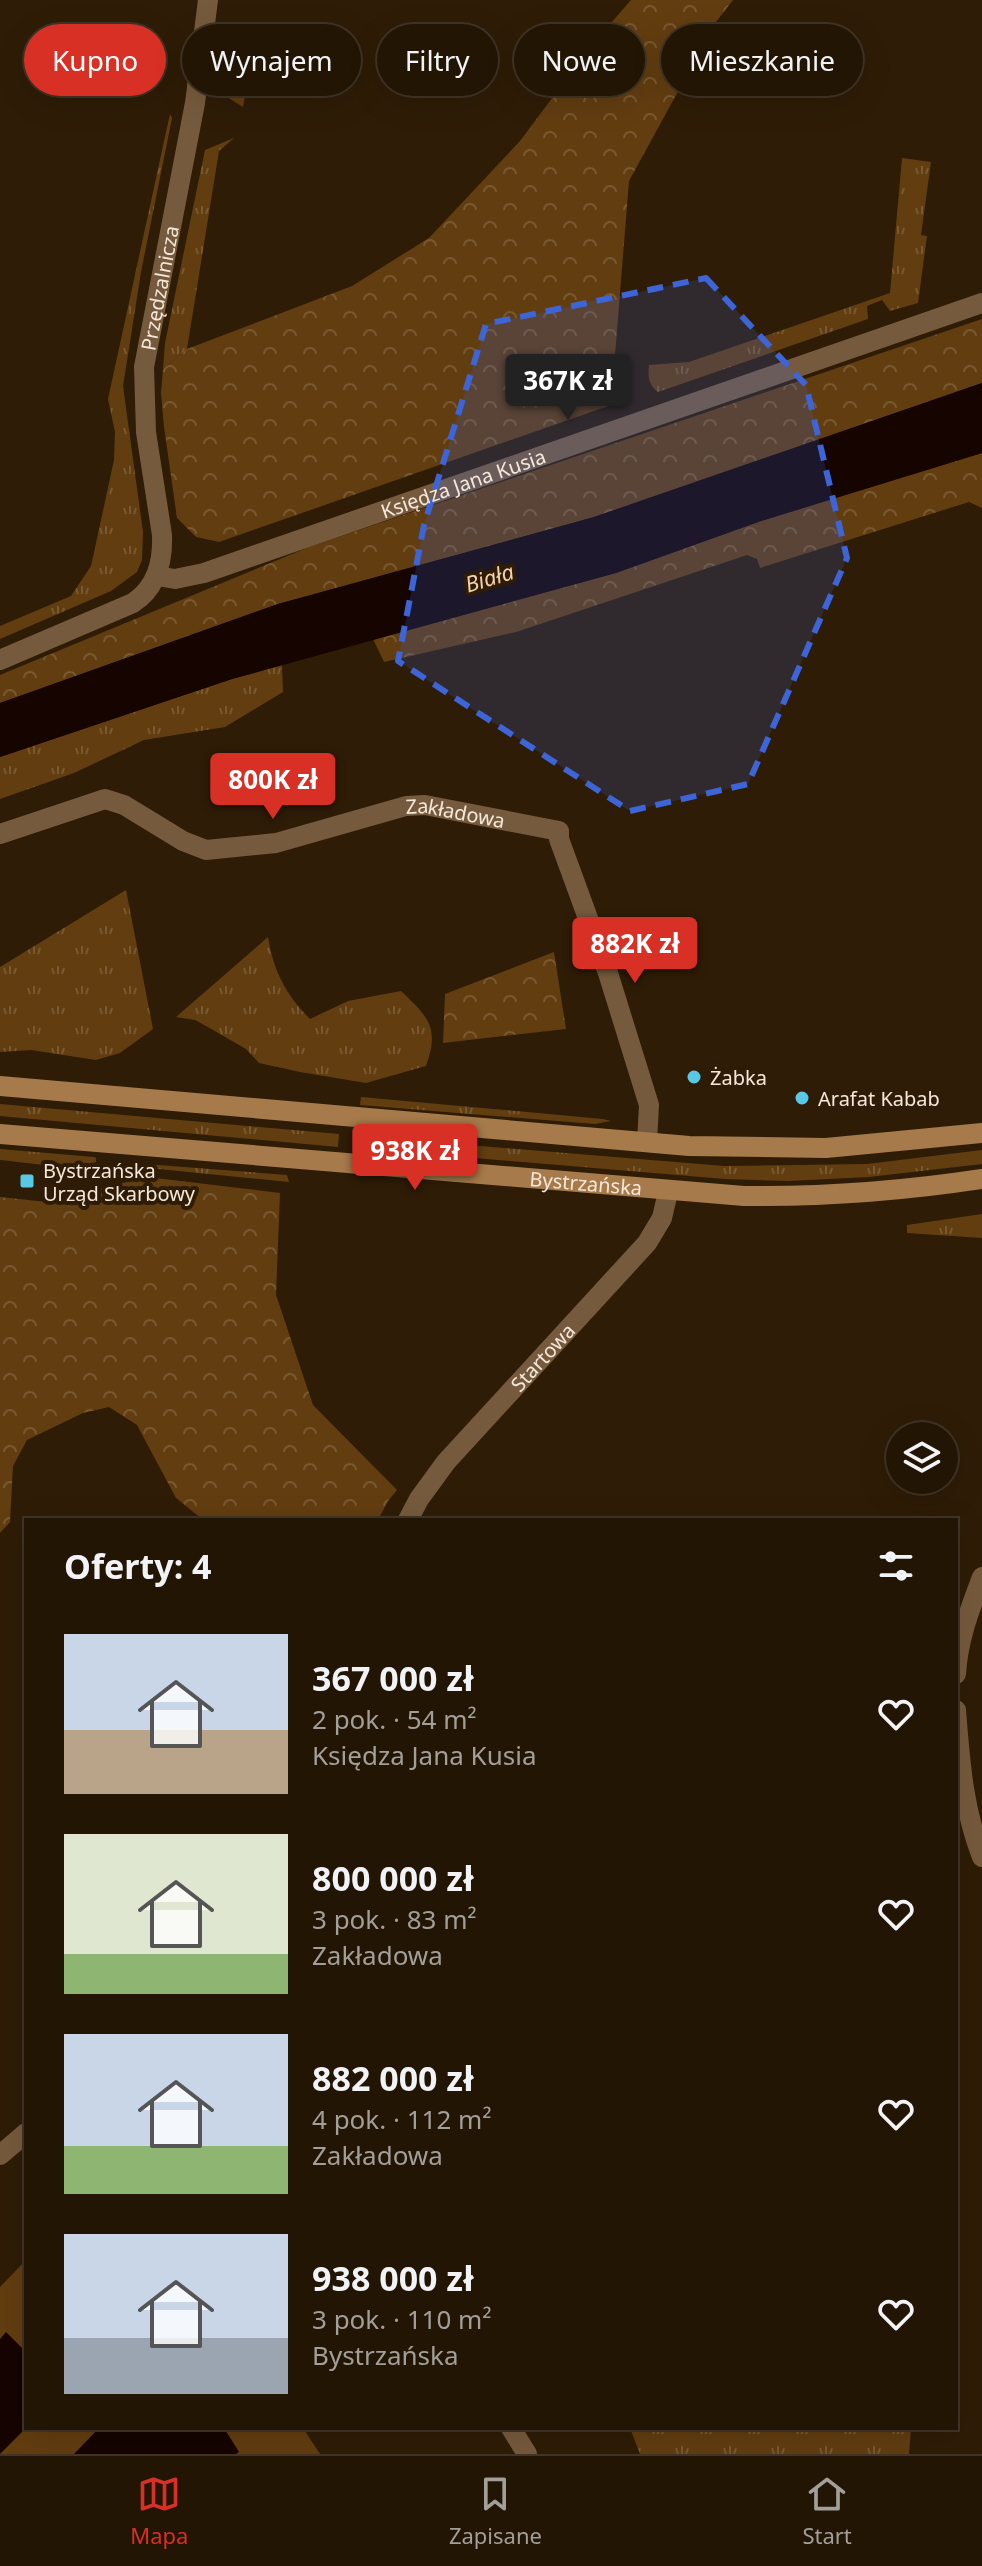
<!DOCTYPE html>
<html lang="pl">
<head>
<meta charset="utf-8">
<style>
	:root { --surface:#221504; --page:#2e2213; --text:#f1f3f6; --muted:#a29f9a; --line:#3f3426; --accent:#d93025 }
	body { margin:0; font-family:"Noto Sans",sans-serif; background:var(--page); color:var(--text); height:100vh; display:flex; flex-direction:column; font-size:30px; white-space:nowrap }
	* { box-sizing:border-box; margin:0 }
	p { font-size:26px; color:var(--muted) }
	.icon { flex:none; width:44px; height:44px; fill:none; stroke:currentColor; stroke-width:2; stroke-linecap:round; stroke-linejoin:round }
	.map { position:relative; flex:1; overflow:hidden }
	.side { position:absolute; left:24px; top:1518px; width:934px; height:912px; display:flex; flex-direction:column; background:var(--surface); border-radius:0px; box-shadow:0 8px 32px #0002,0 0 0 2px var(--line) }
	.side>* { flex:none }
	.banner { position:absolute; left:24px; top:24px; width:934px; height:72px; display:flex; gap:16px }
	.tools { position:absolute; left:886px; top:1422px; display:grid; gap:16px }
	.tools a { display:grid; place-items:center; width:72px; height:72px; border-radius:50%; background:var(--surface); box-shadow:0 8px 32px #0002,0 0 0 2px var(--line); font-size:40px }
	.price { position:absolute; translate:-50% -68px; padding:0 18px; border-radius:8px; background:var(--accent); color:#fff; font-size:26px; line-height:52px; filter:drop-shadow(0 2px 4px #0008) }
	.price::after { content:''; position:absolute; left:50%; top:48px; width:24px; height:18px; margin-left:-12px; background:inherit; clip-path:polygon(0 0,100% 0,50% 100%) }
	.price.current { background:#222; color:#fff }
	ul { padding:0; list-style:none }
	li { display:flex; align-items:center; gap:24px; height:200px; padding:0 40px }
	li span { display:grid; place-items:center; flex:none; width:224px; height:160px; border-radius:0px; color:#555 }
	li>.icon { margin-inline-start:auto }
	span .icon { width:96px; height:96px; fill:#fffc; stroke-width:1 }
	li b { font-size:34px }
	h2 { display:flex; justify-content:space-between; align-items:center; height:96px; padding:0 40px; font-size:34px }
	.tag { padding:0 28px; border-radius:36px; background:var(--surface); box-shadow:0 8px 32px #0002,0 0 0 2px var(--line); font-size:28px; line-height:72px }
	.tag.current { background:var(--accent); color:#fff }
	.menu { display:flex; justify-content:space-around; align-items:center; height:112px; border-top:2px solid var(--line); background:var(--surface); font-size:22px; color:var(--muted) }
	.menu a { display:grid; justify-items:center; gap:4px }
	.menu .current { color:var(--accent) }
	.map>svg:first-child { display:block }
	.grass { fill:url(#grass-tufts) }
	.forest { fill:url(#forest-crowns) }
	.pitch { fill:#623d10 }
	.water { fill:#150400 }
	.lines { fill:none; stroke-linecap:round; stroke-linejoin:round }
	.minor { stroke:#765a3d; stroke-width:20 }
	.tertiary { stroke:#765a3d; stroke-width:20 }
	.secondary { stroke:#a67a4a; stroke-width:20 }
	.marked { fill:#3d65d8; fill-opacity:0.2; stroke:#3d65d8; stroke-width:6; stroke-dasharray:16 10; stroke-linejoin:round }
	.poi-dot { fill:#59c8e4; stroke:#2e1c06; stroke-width:3 }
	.labels { text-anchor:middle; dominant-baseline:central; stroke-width:8; stroke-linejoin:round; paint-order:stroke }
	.street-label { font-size:20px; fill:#f5e8db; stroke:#2e1c06 }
	.poi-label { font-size:20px; fill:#f5e8db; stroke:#2e1c06; text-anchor:start }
	.water-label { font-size:22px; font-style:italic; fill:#f4d1ad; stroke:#2e1c06 }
</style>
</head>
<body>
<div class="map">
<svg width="982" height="2454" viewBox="0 0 982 2454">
	<defs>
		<pattern id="grass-tufts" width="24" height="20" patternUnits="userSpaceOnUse" patternTransform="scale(2)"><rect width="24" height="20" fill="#623d10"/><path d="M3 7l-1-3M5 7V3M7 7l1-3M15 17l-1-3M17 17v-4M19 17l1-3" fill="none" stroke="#795932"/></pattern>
		<pattern id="forest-crowns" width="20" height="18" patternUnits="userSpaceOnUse" patternTransform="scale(2)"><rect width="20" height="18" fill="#623d10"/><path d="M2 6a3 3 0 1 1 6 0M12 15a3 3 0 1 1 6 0" fill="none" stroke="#795932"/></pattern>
	</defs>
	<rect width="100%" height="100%" fill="#2e1c06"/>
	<!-- grass -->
	<path class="grass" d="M 218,70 L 247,84 L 243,107 L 216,90 Z
		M 170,114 L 172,118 L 141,272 L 123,386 L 143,532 L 142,560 L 137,572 L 111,591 L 0,639 L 0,626 L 71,596 L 91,566 L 114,460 L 115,432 L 108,399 Z
		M 234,138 L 219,151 L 187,349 L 163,369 L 165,343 L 205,150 Z
		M 902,158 L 931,162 L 921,235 L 927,236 L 918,303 L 890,311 L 882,300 L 867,306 L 868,319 L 658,392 C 648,384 648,377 649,365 L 689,362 L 890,293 Z
		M 282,665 L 283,692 L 225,727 L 144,740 L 74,773 L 0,799 L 0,757 L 232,679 Z
		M 126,890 L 153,1029 L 120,1053 L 96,1060 L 31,1050 L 0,1052 L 0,967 Z
		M 268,937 C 273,970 286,995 310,1019 L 348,1001 L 401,991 C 428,1017 440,1027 426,1066 L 366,1083 L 300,1072 L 259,1063 L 246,1049 L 206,1026 L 195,1020 L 176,1017 Z
		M 361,1097 L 603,1119 L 611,1121 L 595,1124 L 360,1105 Z
		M 0,1104 L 339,1134 L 338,1147 L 0,1116 Z
		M 359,1136 L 724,1166 L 867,1164 L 982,1150 L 982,1164 L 869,1177 L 788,1181 L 725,1179 L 357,1148 Z
		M 0,1149 L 94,1157 L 96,1158 L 96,1162 C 65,1170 31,1163 0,1160 Z
		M 145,1164 L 287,1175 L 289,1182 L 148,1168 L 101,1178 L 101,1176 Z
		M 982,1214 L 982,1238 L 907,1233 L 907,1225 Z
		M 630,2428 L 911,2428 L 909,2454 L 640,2454 Z"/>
	<!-- forest -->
	<path class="forest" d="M 631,0 L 733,0 L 716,22 L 629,181 L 611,405 L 219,542 L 196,537 L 177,518 L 164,427 L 161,393 L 163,369 L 187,349 L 352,286 L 429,238 L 520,141 L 591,46 Z
		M 982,319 L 982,383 L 594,517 L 278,604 L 0,703 L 0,675 L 309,547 Z
		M 982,453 L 982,508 L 969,502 L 760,568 L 757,559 L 747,555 L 516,632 L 384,662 L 373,639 L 616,573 L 761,521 Z
		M 554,952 L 566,1029 L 443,1043 L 445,994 Z
		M 147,1177 L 280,1193 L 276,1295 L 313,1405 L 397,1490 L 388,1501 L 378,1520 L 202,1519 L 176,1498 L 137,1425 L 109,1407 L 83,1413 L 27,1440 L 13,1466 L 10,1522 L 0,1533 L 0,1197 L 47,1202 Z"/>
	<!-- pitch -->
	<path class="pitch" d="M 26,2260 L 26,2428 L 303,2428 L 320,2454 L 0,2454 L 0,2287 Z"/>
	<!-- water -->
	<path class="water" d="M 982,383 L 982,453 L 761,521 L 616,573 L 232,679 L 0,757 L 0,703 L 278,604 L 594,517 Z
		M 6,2332 L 26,2352 L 26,2428 L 0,2454 L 0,2339 Z
		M 99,2428 L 224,2428 L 239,2452 L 236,2454 L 74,2454 Z"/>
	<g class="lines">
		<!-- minor -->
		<g class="minor">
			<path id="s1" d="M 157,576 L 175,579 L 204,573 L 982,303"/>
			<path id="s2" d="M 0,834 L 105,799 L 124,805 L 183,841 L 206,850 L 276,843 L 406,806 L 425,805 L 559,831 L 559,839 L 608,973 L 649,1105 L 647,1142"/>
			<path id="s3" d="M 408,1520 L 419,1499 L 446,1462 L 647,1243 L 662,1218 L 668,1192"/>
			<path d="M 956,1674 C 958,1639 970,1609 982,1577"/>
			<path d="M 956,1710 C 960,1760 963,1809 982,1857"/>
			<path d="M 0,2155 L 26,2133"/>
			<path d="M 511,2428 L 527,2454"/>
		</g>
		<!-- tertiary -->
		<path class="tertiary" id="s4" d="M 0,660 L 133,603 C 157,587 163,562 162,535 L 146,432 L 144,367 L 195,103 L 208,0"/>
		<!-- secondary -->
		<g class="secondary">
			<path d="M 0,1086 L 689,1146 L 826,1148 L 982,1133"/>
			<path id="s5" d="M 0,1134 L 744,1196 C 824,1197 903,1191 982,1179"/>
		</g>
	</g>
	<!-- marked area -->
	<path class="marked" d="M 706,278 L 806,385 L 847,558 L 748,784 L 630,811 L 398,661 L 424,525 L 486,324 Z"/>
	<!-- markers -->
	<g class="poi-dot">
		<circle cx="694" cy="1077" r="8"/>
		<circle cx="802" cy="1098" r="8"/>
		<rect x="19" y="1173" width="16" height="16" rx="4"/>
	</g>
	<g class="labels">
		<!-- street labels -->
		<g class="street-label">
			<text stroke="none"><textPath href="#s4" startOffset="472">Przędzalnicza</textPath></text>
			<text stroke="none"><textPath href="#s1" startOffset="322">Księdza Jana Kusia</textPath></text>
			<text stroke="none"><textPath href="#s2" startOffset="480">Zakładowa</textPath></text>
			<text stroke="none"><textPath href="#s5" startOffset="588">Bystrzańska</textPath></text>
			<text stroke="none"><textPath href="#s3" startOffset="212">Startowa</textPath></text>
		</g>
		<!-- poi labels -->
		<g class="poi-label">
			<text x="710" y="1077">Żabka</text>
			<text x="818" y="1098">Arafat Kabab</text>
			<text x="43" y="1170">Bystrzańska<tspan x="43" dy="23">Urząd Skarbowy</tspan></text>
		</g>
		<!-- water labels -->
		<g class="water-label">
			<text transform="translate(489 577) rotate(-17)">Biała</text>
		</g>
	</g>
</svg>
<div class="tools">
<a><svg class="icon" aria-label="layers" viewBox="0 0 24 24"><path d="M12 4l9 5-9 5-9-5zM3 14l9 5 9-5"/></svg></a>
</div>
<b class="price current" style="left:568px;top:422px">367K zł</b>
<b class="price" style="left:273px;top:821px">800K zł</b>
<b class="price" style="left:635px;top:985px">882K zł</b>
<b class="price" style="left:415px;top:1192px">938K zł</b>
<div class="banner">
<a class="tag current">Kupno</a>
<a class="tag">Wynajem</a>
<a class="tag">Filtry</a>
<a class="tag">Nowe</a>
<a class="tag">Mieszkanie</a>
</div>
<section class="side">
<h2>Oferty: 4<svg class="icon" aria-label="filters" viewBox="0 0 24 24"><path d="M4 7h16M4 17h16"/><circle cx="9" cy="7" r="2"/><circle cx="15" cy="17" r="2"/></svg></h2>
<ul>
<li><span style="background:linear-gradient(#c9d6e8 60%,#b9a48a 0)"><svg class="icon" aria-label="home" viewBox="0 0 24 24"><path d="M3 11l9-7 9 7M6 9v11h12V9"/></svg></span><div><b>367 000 zł</b><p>2 pok. · 54 m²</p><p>Księdza Jana Kusia</p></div><svg class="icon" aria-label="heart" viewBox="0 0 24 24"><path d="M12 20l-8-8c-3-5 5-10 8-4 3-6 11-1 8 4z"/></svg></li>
<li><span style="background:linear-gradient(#dfe7d0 75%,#8fb573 0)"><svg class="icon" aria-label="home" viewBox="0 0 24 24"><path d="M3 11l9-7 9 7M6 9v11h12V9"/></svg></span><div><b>800 000 zł</b><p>3 pok. · 83 m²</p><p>Zakładowa</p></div><svg class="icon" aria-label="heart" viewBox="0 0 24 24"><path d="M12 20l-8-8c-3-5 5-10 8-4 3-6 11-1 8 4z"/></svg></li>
<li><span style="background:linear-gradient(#c9d6e8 70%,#8fb573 0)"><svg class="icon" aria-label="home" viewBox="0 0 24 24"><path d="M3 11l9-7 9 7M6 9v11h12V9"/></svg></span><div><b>882 000 zł</b><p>4 pok. · 112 m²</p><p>Zakładowa</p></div><svg class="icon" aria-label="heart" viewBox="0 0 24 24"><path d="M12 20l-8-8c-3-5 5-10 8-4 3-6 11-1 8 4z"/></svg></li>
<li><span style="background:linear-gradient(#c9d6e8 65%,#9aa5b1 0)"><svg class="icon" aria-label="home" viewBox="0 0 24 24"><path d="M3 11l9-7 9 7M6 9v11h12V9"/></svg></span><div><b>938 000 zł</b><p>3 pok. · 110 m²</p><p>Bystrzańska</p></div><svg class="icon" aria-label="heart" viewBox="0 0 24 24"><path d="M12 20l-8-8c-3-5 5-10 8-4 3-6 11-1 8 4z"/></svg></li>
</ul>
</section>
</div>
<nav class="menu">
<a class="current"><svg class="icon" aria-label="map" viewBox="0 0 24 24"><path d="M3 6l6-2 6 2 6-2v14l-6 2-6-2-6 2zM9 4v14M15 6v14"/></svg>Mapa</a>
<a><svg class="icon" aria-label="saved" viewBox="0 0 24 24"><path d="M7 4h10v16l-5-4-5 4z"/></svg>Zapisane</a>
<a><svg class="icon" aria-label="home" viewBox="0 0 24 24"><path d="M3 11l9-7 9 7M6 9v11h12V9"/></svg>Start</a>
</nav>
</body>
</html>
